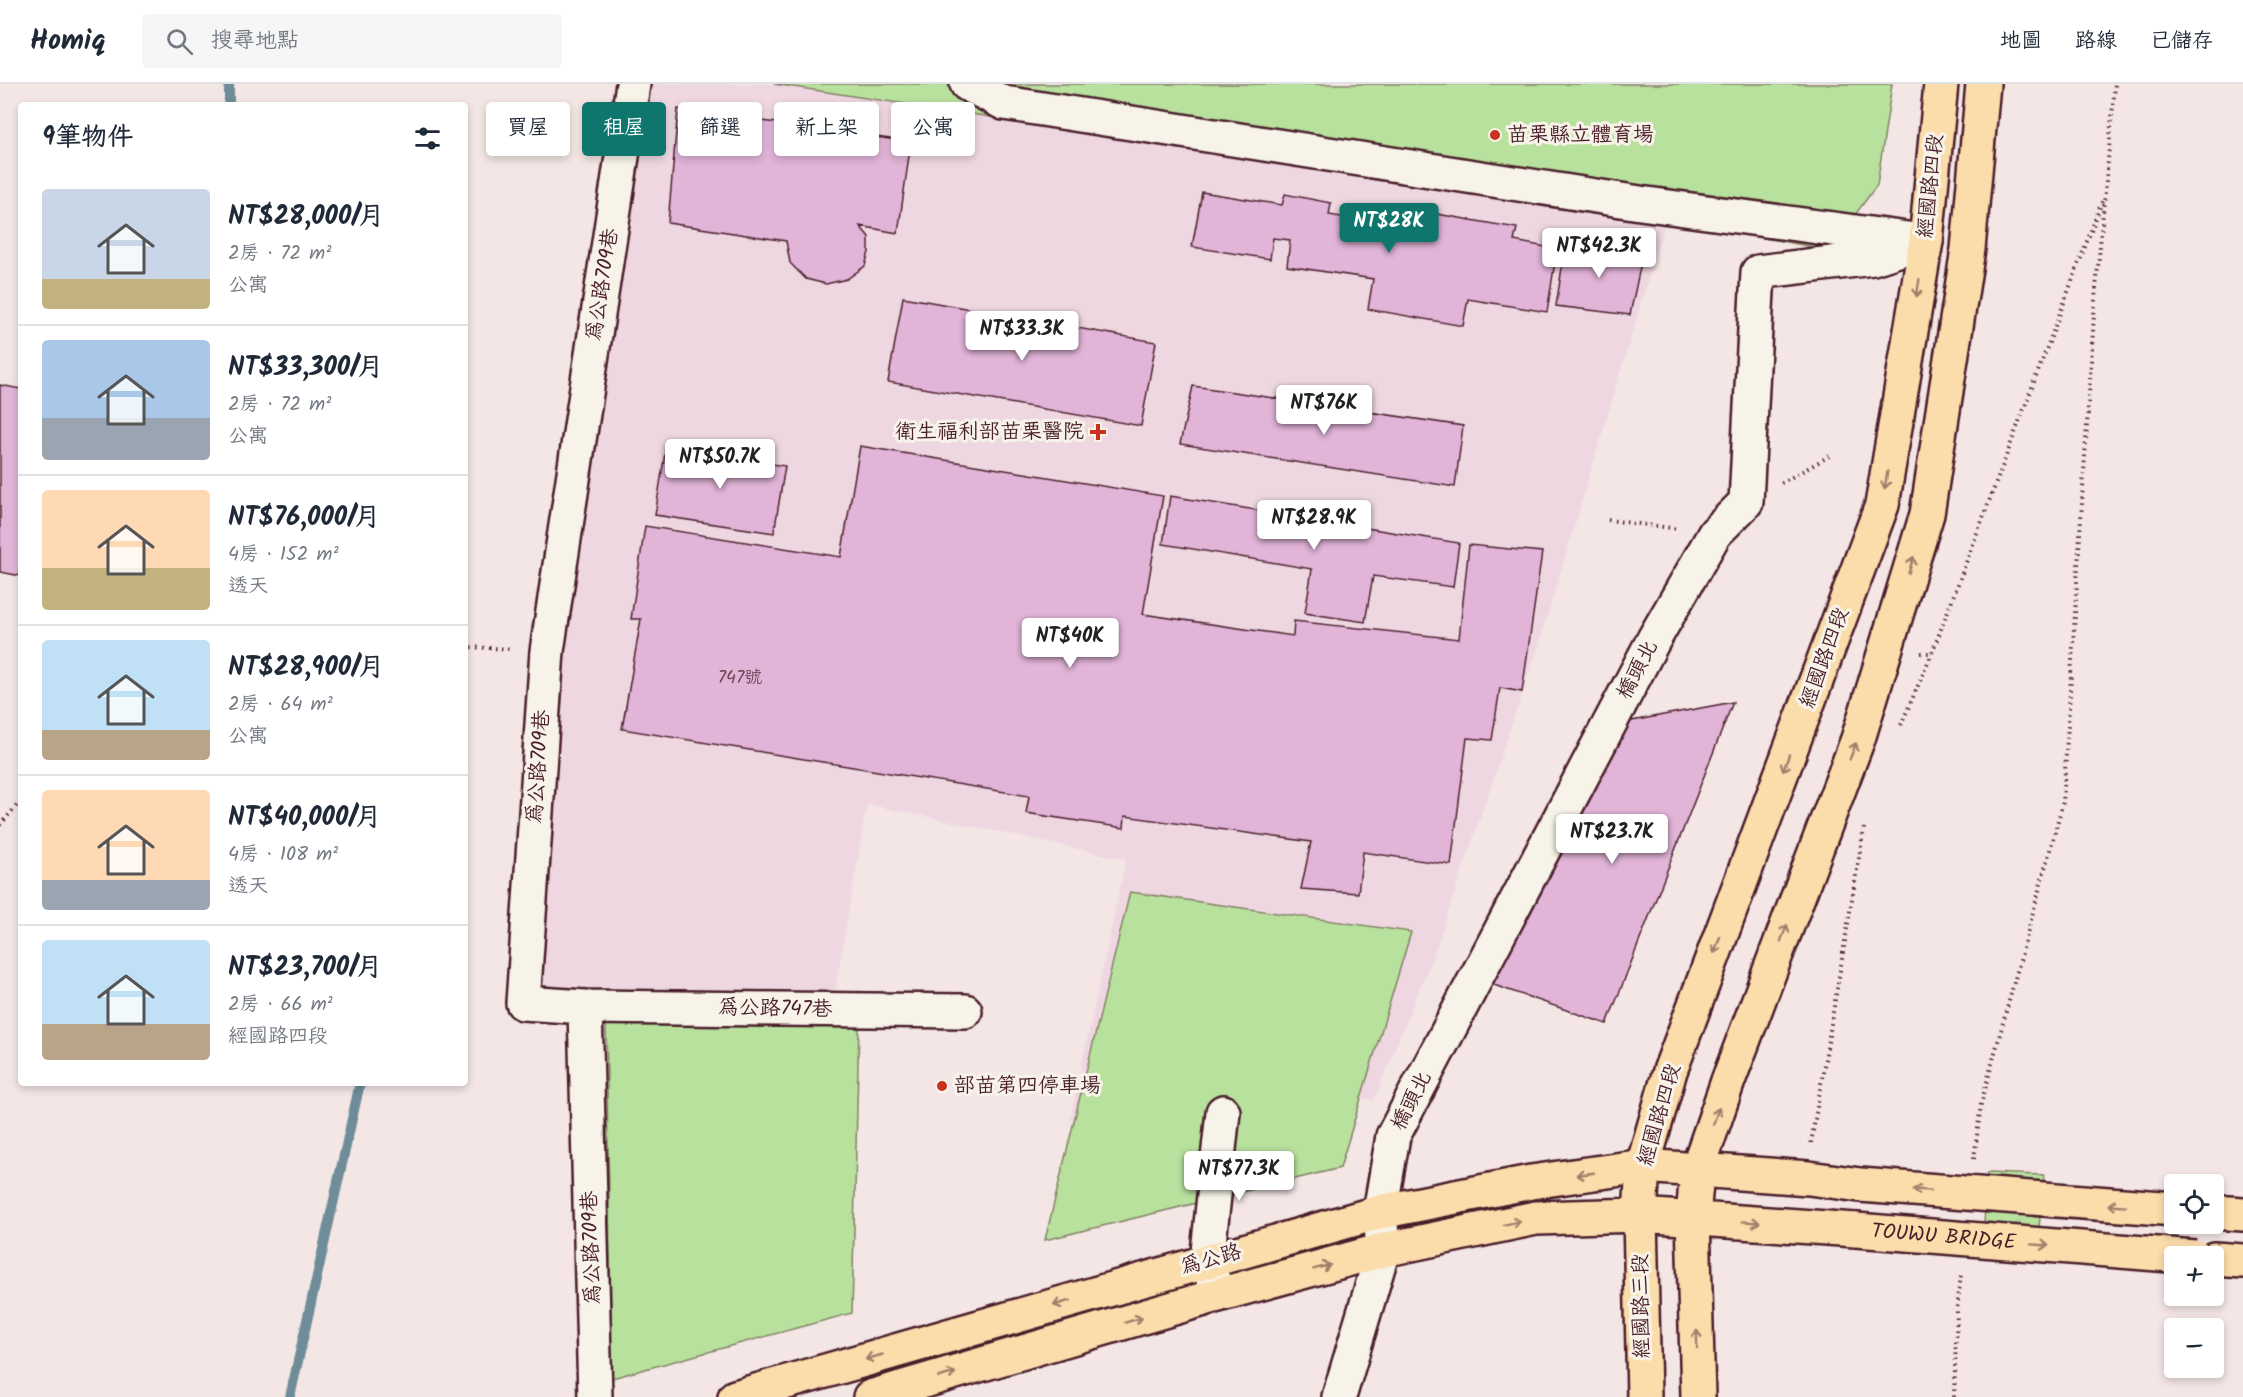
<!DOCTYPE html>
<html lang="zh-TW">
<head>
<meta charset="utf-8">
<style>
	:root { --surface:#fff; --page:#f6f6f7; --text:#1f2937; --muted:#747a83; --line:#e0e1e3; --accent:#0f766e }
	body { margin:0; font-family:Kalam,"LXGW WenKai TC",sans-serif; background:var(--page); color:var(--text); height:100vh; display:flex; flex-direction:column; font-size:22px; white-space:nowrap }
	* { box-sizing:border-box; margin:0 }
	p { font-size:20px; color:var(--muted) }
	.icon { flex:none; width:33px; height:33px; fill:none; stroke:currentColor; stroke-width:2; stroke-linecap:round; stroke-linejoin:round }
	.map { position:relative; flex:1; overflow:hidden }
	.drawer { position:absolute; left:18px; top:18px; width:450px; height:984px; display:flex; flex-direction:column; background:var(--surface); border-radius:6px; box-shadow:0 3px 9px #0003 }
	.drawer>* { flex:none }
	.guide { position:absolute; left:486px; top:18px; width:570px; height:54px; display:flex; gap:12px }
	.tools { position:absolute; left:2164px; top:1090px; display:grid; gap:12px }
	.tools a { display:grid; place-items:center; width:60px; height:60px; border-radius:6px; background:var(--surface); box-shadow:0 3px 9px #0003; font-size:30px }
	.price { position:absolute; translate:-50% -51px; padding:0 14px; border-radius:6px; background:#fff; color:#222; font-size:20px; line-height:39px; filter:drop-shadow(0 2px 3px #0008) }
	.price::after { content:''; position:absolute; left:50%; top:36px; width:18px; height:14px; margin-left:-9px; background:inherit; clip-path:polygon(0 0,100% 0,50% 100%) }
	.price.active { background:var(--accent); color:#fff }
	ul { padding:0; list-style:none }
	li { display:flex; align-items:center; gap:18px; height:150px; padding:0 24px }
	li+li { border-top:2px solid var(--line) }
	li span { display:grid; place-items:center; flex:none; width:168px; height:120px; border-radius:6px; color:#555 }
	li>.icon { margin-inline-start:auto }
	span .icon { width:72px; height:72px; fill:#fffc; stroke-width:1 }
	li b { font-size:26px }
	h2 { display:flex; justify-content:space-between; align-items:center; height:72px; padding:0 24px; font-size:26px }
	.tag { padding:0 21px; border-radius:6px; background:var(--surface); box-shadow:0 3px 9px #0003; font-size:21px; line-height:54px }
	.tag.active { background:var(--accent); color:#fff }
	header { display:flex; align-items:center; gap:36px; box-sizing:border-box; height:84px; padding:0 30px; background:var(--surface); border-bottom:2px solid var(--line) }
	header strong { font-size:28px }
	nav { display:flex; gap:33px; margin-inline-start:auto; font-size:21px }
	.search { width:420px; height:54px; background:var(--page); display:flex; align-items:center; gap:15px; box-sizing:border-box; padding:0 21px; border-radius:6px; color:var(--muted); font-size:22px }
	.map>svg:first-child { display:block }
	.built { fill:#eed7e1 }
	.green { fill:#b9e19e; stroke:#828064; stroke-width:1.5 }
	.forest { fill:url(#forest-crowns); stroke:#828064; stroke-width:1.5 }
	.lines { fill:none; stroke-linecap:round; stroke-linejoin:round }
	.stream { stroke:#6e8d99; stroke-width:10 }
	.building { fill:#e1b4d8; stroke:#4a1f2b; stroke-width:1.5 }
	.minor-casing { stroke:#4a1f2b; stroke-width:38 }
	.major-casing { stroke:#4a1f2b; stroke-width:38 }
	.path { stroke:#4a1f2b; stroke-width:4; stroke-dasharray:1.5 4.5; stroke-linecap:butt }
	.minor { stroke:#f7f3e8; stroke-width:33 }
	.major { stroke:#fbdcab; stroke-width:33 }
	.major-bridge-casing { stroke:#4a1f2b; stroke-width:38; stroke-linecap:butt }
	.major-bridge { stroke:#fbdcab; stroke-width:33 }
	.oneway { stroke:#a27e6b }
	.poi-dot { fill:#c8321e; stroke:#f7f3e8; stroke-width:2 }
	.labels { text-anchor:middle; dominant-baseline:central; stroke-width:6; stroke-linejoin:round; paint-order:stroke }
	.number-label { font-size:18px; fill:#704456 }
	.poi-label { font-size:21px; fill:#4a1f2b; stroke:#f7f3e8; text-anchor:start }
	.street-label { font-size:21px; fill:#4a1f2b; stroke:#f7f3e8 }
</style>
</head>
<body>
<header>
<strong>Homiq</strong>
<div class="search"><svg class="icon" aria-label="search" viewBox="0 0 24 24"><circle cx="10" cy="10" r="6"/><path d="M15 15l6 6"/></svg>搜尋地點</div>
<nav><a>地圖</a><a>路線</a><a>已儲存</a></nav>
</header>
<div class="map">
<svg width="2243" height="1313" viewBox="0 0 2243 1313">
	<defs>
		<pattern id="forest-crowns" width="20" height="18" patternUnits="userSpaceOnUse" patternTransform="scale(1.5)"><rect width="20" height="18" fill="#b9e19e"/><path d="M2 6a3 3 0 1 1 6 0M12 15a3 3 0 1 1 6 0" fill="none" stroke="#a1c188"/></pattern>
	</defs>
	<rect width="100%" height="100%" fill="#f3e6e5"/>
	<filter id="ink" filterUnits="userSpaceOnUse"><feTurbulence type="fractalNoise" baseFrequency=".0167" numOctaves="2"/><feDisplacementMap in="SourceGraphic" scale="12" xChannelSelector="R" yChannelSelector="G"/><feConvolveMatrix kernelMatrix="1 2 1 2 8 2 1 2 1" color-interpolation-filters="sRGB"/></filter>
	<g filter="url(#ink)">
		<!-- built -->
		<path class="built" d="M 648,0 L 774,0 L 1666,136 L 1539,560 L 1436,864 L 1374,1016 L 1252,991 L 1189,1050 L 1070,1036 L 1126,775 L 867,720 L 835,907 L 537,904 L 559,572 Z"/>
		<!-- green -->
		<path class="green" d="M 774,0 L 1892,0 L 1877,101 L 1829,166 L 1666,136 Z
			M 1130,808 L 1411,848 L 1340,1084 L 1045,1156 Z
			M 606,940 L 859,941 L 852,1229 L 612,1294 Z"/>
		<!-- forest -->
		<path class="forest" d="M 1987,1089 L 2044,1091 L 2036,1176 L 1982,1173 Z"/>
		<g class="lines">
			<!-- stream -->
			<path class="stream" d="M 229,0 L 229,21
				M 290,1313 L 360,999"/>
		</g>
		<!-- building -->
		<path class="building" d="M 678,25 L 911,58 L 898,149 L 860,142 L 869,153 L 869,168 L 865,182 L 847,195 L 826,200 L 806,195 L 790,179 L 786,157 L 668,139 Z
			M 1202,108 L 1282,121 L 1285,110 L 1331,119 L 1329,131 L 1406,144 L 1408,125 L 1517,144 L 1514,157 L 1557,165 L 1547,228 L 1468,215 L 1463,242 L 1368,225 L 1373,195 L 1287,182 L 1290,156 L 1273,154 L 1270,175 L 1192,163 Z
			M 1566,158 L 1643,169 L 1630,231 L 1556,222 Z
			M 903,213 L 1156,258 L 1141,342 L 888,298 Z
			M 0,301 L 21,305 L 21,492 L 0,488 Z
			M 1193,302 L 1463,342 L 1455,403 L 1180,360 Z
			M 860,362 L 1163,412 L 1143,530 L 1293,552 L 1294,537 L 1459,555 L 1469,461 L 1542,468 L 1522,608 L 1500,604 L 1492,656 L 1467,654 L 1451,781 L 1363,768 L 1358,809 L 1301,805 L 1311,758 L 1125,732 L 1124,744 L 1026,729 L 1029,712 L 622,645 L 641,535 L 631,535 L 645,442 L 841,473 Z
			M 666,363 L 785,382 L 774,449 L 655,431 Z
			M 1170,412 L 1459,459 L 1453,503 L 1373,492 L 1365,538 L 1305,529 L 1312,485 L 1163,460 Z
			M 1733,618 L 1607,940 L 1491,900 L 1621,639 Z"/>
		<g class="lines">
			<!-- minor casing -->
			<g class="minor-casing">
				<path id="minor" d="M 967,0 L 1004,19 L 1640,119 L 1915,156
					M 585,923 L 965,927
					M 1218,1211 L 1207,1177 L 1223,1028
					M 595,1313 L 585,923 L 523,919 L 547,567 L 633,0
					M 1339,1313 L 1383,1166 L 1380,1128 L 1393,1052 L 1654,555 L 1715,449 L 1746,418 L 1758,188 L 1873,174 L 1926,157"/>
			</g>
			<!-- major casing -->
			<g class="major-casing">
				<path id="major" d="M 2214,1128 L 2243,1130
					M 2214,1175 L 2243,1177
					M 735,1313 L 1380,1128 L 1531,1098 L 1643,1082 L 1809,1094 L 1860,1101
					M 870,1313 L 1218,1211 L 1383,1166 L 1536,1134 L 1640,1131 L 1856,1146
					M 1644,1313 L 1640,1131 L 1643,1082 L 1670,987 L 1882,421 L 1926,157 L 1941,0
					M 1698,1313 L 1693,1134 L 1697,1087 L 1728,997 L 1858,655 L 1927,430 L 1968,165 L 1983,0"/>
			</g>
			<!-- path -->
			<path class="path" d="M 1781,399 L 1833,370
				M 1608,436 L 1679,445
				M 465,563 L 513,565
				M 1921,569 L 1932,569 L 2103,115
				M 1901,641 L 1932,569
				M 0,741 L 21,717
				M 1811,1059 L 1864,744
				M 1974,1075 L 1981,1020 L 2063,718 L 2095,215 L 2115,0
				M 1954,1313 L 1957,1226 L 1961,1190"/>
			<!-- minor -->
			<use href="#minor" class="minor"/>
			<!-- major -->
			<use href="#major" class="major"/>
			<!-- major-bridge casing -->
			<g class="major-bridge-casing">
				<g id="major-bridge">
					<path d="M 1860,1101 L 2175,1125"/>
					<path id="s1" d="M 1856,1146 L 2195,1173"/>
				</g>
			</g>
			<!-- major-bridge -->
			<use href="#major-bridge" class="major-bridge"/>
		</g>
		<!-- one-way arrows -->
		<defs><path id="oneway-shaft" d="M-6 0H5M1.5-3L5.5 0L1.5 3" fill="none" stroke-width="1.6" stroke-linecap="round" stroke-linejoin="round" transform="scale(1.5)"/></defs>
		<g class="oneway">
			<use href="#oneway-shaft" transform="translate(1918 204) rotate(99)"/>
			<use href="#oneway-shaft" transform="translate(1886 396) rotate(99)"/>
			<use href="#oneway-shaft" transform="translate(1911 481) rotate(-73)"/>
			<use href="#oneway-shaft" transform="translate(1853 667) rotate(-69)"/>
			<use href="#oneway-shaft" transform="translate(1786 679) rotate(110)"/>
			<use href="#oneway-shaft" transform="translate(1784 849) rotate(-69)"/>
			<use href="#oneway-shaft" transform="translate(1717 861) rotate(110)"/>
			<use href="#oneway-shaft" transform="translate(1716 1032) rotate(-71)"/>
			<use href="#oneway-shaft" transform="translate(1585 1090) rotate(172)"/>
			<use href="#oneway-shaft" transform="translate(1922 1106) rotate(-176)"/>
			<use href="#oneway-shaft" transform="translate(2117 1121) rotate(-176)"/>
			<use href="#oneway-shaft" transform="translate(1751 1138) rotate(4)"/>
			<use href="#oneway-shaft" transform="translate(1512 1139) rotate(-12)"/>
			<use href="#oneway-shaft" transform="translate(2040 1161) rotate(4)"/>
			<use href="#oneway-shaft" transform="translate(1322 1183) rotate(-15)"/>
			<use href="#oneway-shaft" transform="translate(1062 1219) rotate(164)"/>
			<use href="#oneway-shaft" transform="translate(1134 1236) rotate(-16)"/>
			<use href="#oneway-shaft" transform="translate(1697 1255) rotate(-91)"/>
			<use href="#oneway-shaft" transform="translate(874 1273) rotate(164)"/>
			<use href="#oneway-shaft" transform="translate(947 1291) rotate(-16)"/>
		</g>
	</g>
	<!-- markers -->
	<g class="poi-dot">
		<circle cx="1495" cy="51" r="6"/>
		<path d="M1095 339h6v6h6v6h-6v6h-6v-6h-6v-6h6z"/>
		<circle cx="942" cy="1002" r="6"/>
	</g>
	<g class="labels">
		<!-- number labels -->
		<g class="number-label">
			<text x="740" y="594">747號</text>
		</g>
		<!-- poi labels -->
		<g class="poi-label">
			<text x="1507" y="51">苗栗縣立體育場</text>
			<text x="1084" y="348" text-anchor="end">衛生福利部苗栗醫院</text>
			<text x="954" y="1002">部苗第四停車場</text>
		</g>
		<!-- street labels -->
		<g class="street-label">
			<text transform="translate(1931 102) rotate(-84)">經國路四段</text>
			<text transform="translate(603 201) rotate(-81)">為公路709巷</text>
			<text transform="translate(1825 574) rotate(-70)">經國路四段</text>
			<text transform="translate(1638 586) rotate(-62)">橋頭北</text>
			<text transform="translate(539 683) rotate(-86)">為公路709巷</text>
			<text transform="translate(775 925) rotate(1)">為公路747巷</text>
			<text transform="translate(1412 1017) rotate(-63)">橋頭北</text>
			<text transform="translate(1660 1031) rotate(-74)">經國路四段</text>
			<text stroke="none"><textPath href="#s1" startOffset="88">TOUWU BRIDGE</textPath></text>
			<text transform="translate(592 1164) rotate(-92)">為公路709巷</text>
			<text transform="translate(1211 1176) rotate(-16)">為公路</text>
			<text transform="translate(1642 1222) rotate(-91)">經國路三段</text>
		</g>
	</g>
</svg>
<div class="tools">
<a><svg class="icon" aria-label="locate" viewBox="0 0 24 24"><circle cx="12" cy="12" r="6"/><path d="M12 2v4M12 18v4M2 12h4M18 12h4"/></svg></a>
<a>+</a>
<a>−</a>
</div>
<b class="price active" style="left:1389px;top:170px">NT$28K</b>
<b class="price" style="left:1599px;top:195px">NT$42.3K</b>
<b class="price" style="left:1022px;top:278px">NT$33.3K</b>
<b class="price" style="left:1324px;top:352px">NT$76K</b>
<b class="price" style="left:720px;top:406px">NT$50.7K</b>
<b class="price" style="left:1314px;top:467px">NT$28.9K</b>
<b class="price" style="left:1070px;top:585px">NT$40K</b>
<b class="price" style="left:1612px;top:781px">NT$23.7K</b>
<b class="price" style="left:1239px;top:1118px">NT$77.3K</b>
<div class="guide">
<a class="tag">買屋</a>
<a class="tag active">租屋</a>
<a class="tag">篩選</a>
<a class="tag">新上架</a>
<a class="tag">公寓</a>
</div>
<section class="drawer">
<h2>9筆物件<svg class="icon" aria-label="filters" viewBox="0 0 24 24"><path d="M4 7h16M4 17h16"/><circle cx="9" cy="7" r="2"/><circle cx="15" cy="17" r="2"/></svg></h2>
<ul>
<li><span style="background:linear-gradient(#c9d6e8 75%,#c2b280 0)"><svg class="icon" aria-label="home" viewBox="0 0 24 24"><path d="M3 11l9-7 9 7M6 9v11h12V9"/></svg></span><div><b>NT$28,000/月</b><p>2房 · 72 m²</p><p>公寓</p></div></li>
<li><span style="background:linear-gradient(#a9c7e8 65%,#9aa5b1 0)"><svg class="icon" aria-label="home" viewBox="0 0 24 24"><path d="M3 11l9-7 9 7M6 9v11h12V9"/></svg></span><div><b>NT$33,300/月</b><p>2房 · 72 m²</p><p>公寓</p></div></li>
<li><span style="background:linear-gradient(#ffd9b3 65%,#c2b280 0)"><svg class="icon" aria-label="home" viewBox="0 0 24 24"><path d="M3 11l9-7 9 7M6 9v11h12V9"/></svg></span><div><b>NT$76,000/月</b><p>4房 · 152 m²</p><p>透天</p></div></li>
<li><span style="background:linear-gradient(#bfe0f5 75%,#b9a48a 0)"><svg class="icon" aria-label="home" viewBox="0 0 24 24"><path d="M3 11l9-7 9 7M6 9v11h12V9"/></svg></span><div><b>NT$28,900/月</b><p>2房 · 64 m²</p><p>公寓</p></div></li>
<li><span style="background:linear-gradient(#ffd9b3 75%,#9aa5b1 0)"><svg class="icon" aria-label="home" viewBox="0 0 24 24"><path d="M3 11l9-7 9 7M6 9v11h12V9"/></svg></span><div><b>NT$40,000/月</b><p>4房 · 108 m²</p><p>透天</p></div></li>
<li><span style="background:linear-gradient(#bfe0f5 70%,#b9a48a 0)"><svg class="icon" aria-label="home" viewBox="0 0 24 24"><path d="M3 11l9-7 9 7M6 9v11h12V9"/></svg></span><div><b>NT$23,700/月</b><p>2房 · 66 m²</p><p>經國路四段</p></div></li>
</ul>
</section>
</div>
</body>
</html>
